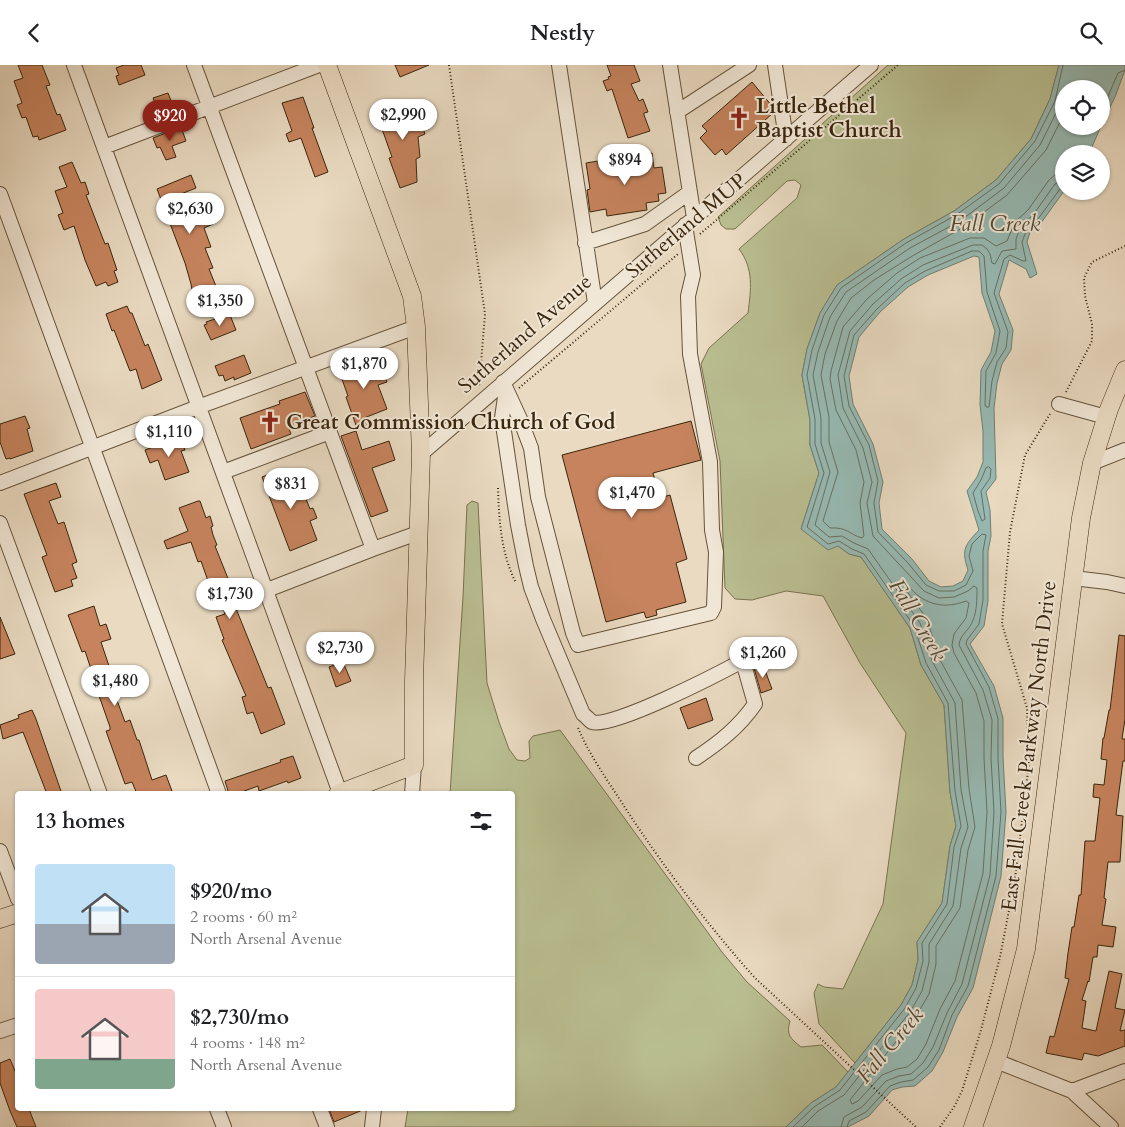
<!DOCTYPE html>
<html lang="en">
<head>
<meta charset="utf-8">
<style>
	:root { --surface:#fff; --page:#f2f2f2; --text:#202124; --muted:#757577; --line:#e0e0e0; --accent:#8f2418 }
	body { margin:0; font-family:Cardo,serif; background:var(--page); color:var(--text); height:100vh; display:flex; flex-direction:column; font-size:19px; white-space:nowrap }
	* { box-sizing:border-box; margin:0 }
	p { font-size:16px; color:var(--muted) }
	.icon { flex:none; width:28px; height:28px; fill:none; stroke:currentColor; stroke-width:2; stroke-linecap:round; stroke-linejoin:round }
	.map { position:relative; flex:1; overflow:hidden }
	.drawer { position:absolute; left:15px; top:726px; width:500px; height:320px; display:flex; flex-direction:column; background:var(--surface); border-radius:5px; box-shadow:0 1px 4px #0004 }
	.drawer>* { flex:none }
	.tools { position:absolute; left:1055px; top:15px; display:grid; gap:10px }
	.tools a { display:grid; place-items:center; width:55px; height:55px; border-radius:50%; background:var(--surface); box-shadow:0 1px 4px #0004; font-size:25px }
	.price { position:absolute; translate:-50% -42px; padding:0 11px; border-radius:18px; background:#fff; color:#222; font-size:16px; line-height:32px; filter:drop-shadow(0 1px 2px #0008) }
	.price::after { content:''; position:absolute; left:50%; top:30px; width:15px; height:11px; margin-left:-8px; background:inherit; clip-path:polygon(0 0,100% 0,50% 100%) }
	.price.selected { background:var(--accent); color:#fff }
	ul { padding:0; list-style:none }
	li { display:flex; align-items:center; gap:15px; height:125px; padding:0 20px }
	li+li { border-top:1px solid var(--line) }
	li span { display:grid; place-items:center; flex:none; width:140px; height:100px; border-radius:5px; color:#555 }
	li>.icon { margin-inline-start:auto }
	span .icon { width:60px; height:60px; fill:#fffc; stroke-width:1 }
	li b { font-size:21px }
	h2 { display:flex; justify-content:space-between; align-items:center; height:60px; padding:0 20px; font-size:21px }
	header { display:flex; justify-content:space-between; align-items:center; height:65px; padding:0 20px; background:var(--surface); font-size:22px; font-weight:600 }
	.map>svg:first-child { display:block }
	.green { fill:#b9be91; stroke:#7a724f }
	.water { fill:#97bab4; stroke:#727f71; fill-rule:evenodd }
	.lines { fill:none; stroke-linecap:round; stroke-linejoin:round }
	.shore { stroke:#687060; stroke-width:1 }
	.building { fill:#c6835d; stroke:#3a260d }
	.minor-casing { stroke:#66533a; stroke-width:16 }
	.major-casing { stroke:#3a260d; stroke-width:19 }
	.path { stroke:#3a260d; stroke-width:2; stroke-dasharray:1 2.5; stroke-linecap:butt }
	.minor { stroke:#f1e7d7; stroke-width:14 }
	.major { stroke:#e9dac1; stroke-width:18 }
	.labels { text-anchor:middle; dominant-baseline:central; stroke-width:4; stroke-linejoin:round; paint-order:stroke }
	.poi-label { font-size:21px; font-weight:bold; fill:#3a260d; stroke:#f1e7d7; text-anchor:start }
	.street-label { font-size:21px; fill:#3a260d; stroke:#f1e7d7 }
	.water-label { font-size:22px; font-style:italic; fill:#514b37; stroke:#f1e7d7 }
</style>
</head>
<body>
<header><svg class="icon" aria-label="back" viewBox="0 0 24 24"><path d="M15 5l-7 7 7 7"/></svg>Nestly<svg class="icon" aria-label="search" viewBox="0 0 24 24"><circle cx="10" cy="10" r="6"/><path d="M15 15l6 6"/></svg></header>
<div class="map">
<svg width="1125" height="1062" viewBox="0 0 1125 1062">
	<rect width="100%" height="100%" fill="#e9dac1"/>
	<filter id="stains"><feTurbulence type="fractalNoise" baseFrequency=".004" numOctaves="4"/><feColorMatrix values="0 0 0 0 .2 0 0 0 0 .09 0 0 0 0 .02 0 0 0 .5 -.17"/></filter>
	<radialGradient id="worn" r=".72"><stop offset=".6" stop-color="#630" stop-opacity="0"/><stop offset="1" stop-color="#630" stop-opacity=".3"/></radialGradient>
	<!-- green -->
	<path class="green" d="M 888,0 L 1059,0 L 1050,34 L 1031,74 L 996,115 L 954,146 L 904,174 L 837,220 L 820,248 L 807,284 L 802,310 L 810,355 L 810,380 L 819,408 L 801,464 L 838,481 L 849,489 L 861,492 L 910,563 L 921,600 L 944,640 L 950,727 L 956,761 L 950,781 L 942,838 L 917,877 L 918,895 L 912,920 L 901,940 L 855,998 L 819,959 L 814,928 L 818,919 L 824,922 L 843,924 L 883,839 L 906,668 L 860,598 L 823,531 L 786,526 L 752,535 L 735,534 L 725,523 L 720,396 L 701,299 L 709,283 L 748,248 C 751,224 754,204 739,184 L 797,133 L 801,120 L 795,115 L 787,116 L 735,164 L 726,164 L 721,160 L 718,152 Z
		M 472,436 L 478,438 L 487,618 L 499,657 L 509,684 L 517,695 L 525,696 L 530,693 L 529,676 L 533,671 L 560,665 L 722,887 L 747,917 L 790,956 C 786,970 790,973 801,982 L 822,980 L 848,1007 L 836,1022 L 811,1038 L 786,1062 L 405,1062 L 408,1044 L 512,1044 L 512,729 L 450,729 L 463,532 L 467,440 Z"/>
	<!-- water -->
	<path class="water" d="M 1059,0 L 1125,0 L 1125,5 L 1115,32 L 1101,60 L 1101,24 L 1064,24 L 1064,61 L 1101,61 L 1089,89 L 1064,89 L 1064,126 L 1041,158 L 1030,167 L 1027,177 L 1037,209 L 1030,213 L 1026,204 L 1009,195 L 999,229 L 1013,265 L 1011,285 L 1002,299 L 997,318 L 994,343 L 996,414 L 986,427 L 990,445 L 991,471 L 988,486 L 988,536 L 984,561 L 970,579 L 994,621 L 1003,653 L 1003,692 L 1006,747 L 1001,811 L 973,923 L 957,952 L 943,987 L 932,1006 L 915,1021 L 902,1022 L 892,1025 L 869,1051 L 848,1062 L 786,1062 L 811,1038 L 836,1022 L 901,940 L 912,920 L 918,895 L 917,877 L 942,838 L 950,781 L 956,761 L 950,727 L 944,640 L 921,600 L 910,563 L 861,492 L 849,489 L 838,481 L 828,485 L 801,464 L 819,408 L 810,380 L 810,355 L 802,310 L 807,284 L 820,248 L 837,220 L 904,174 L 954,146 L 996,115 L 1031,74 L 1050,34 ZM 974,191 L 979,192 L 982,228 L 995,266 L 991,287 L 981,305 L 980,340 L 983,366 L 983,397 L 977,412 L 967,426 L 979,465 C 965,480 961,484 968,505 L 963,516 L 953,521 L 941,522 L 929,516 L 912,494 L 882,464 L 879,438 L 883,417 L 873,379 L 853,339 L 849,311 L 859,272 L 880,247 L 908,222 L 928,210 Z"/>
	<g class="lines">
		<!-- shore -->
		<path class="shore" d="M 1101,48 L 1118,8 L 1125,5
			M 1064,49 L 1046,85 L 1007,130 L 964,162 L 914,190 L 874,215 L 851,233 L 837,256 L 825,289 L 821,310 L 829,352 L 829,377 L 838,407 L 823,456 L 830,463 C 848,462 848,469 862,473 L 864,471 L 860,438 L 864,417 L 856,385 L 836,345 L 830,314 L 831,306 L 843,262 L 867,234 L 897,208 L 920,193 L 970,173 L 984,173 L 996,181 L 1007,176 L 1015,157 L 1028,145 L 1049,115 L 1056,109 L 1064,108
			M 989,402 L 991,404 L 990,413 L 981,426 L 985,454 L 982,456 L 978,446 L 973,428 L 981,415 L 986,403 Z
			M 908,521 C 912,524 915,529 920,532 C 935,542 950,542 966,536 L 969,538 L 966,553 L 954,569 L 952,580 L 954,588 L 976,628 L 984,656 L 984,693 L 987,747 L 983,808 L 955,916 L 940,944 L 926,979 L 917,994 L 907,1002 L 897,1004 L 882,1010 L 858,1036 L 852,1039 L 850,1035 L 916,951 L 929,929 L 936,899 L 936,881 L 960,843 L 968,785 L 975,762 L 969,724 L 962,635 L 939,593 L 927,554 L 906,525 Z
			M 793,1062 L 814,1042 L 840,1025 L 905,943 L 916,923 L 923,896 L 922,878 L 947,839 L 954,782 L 961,761 L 955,726 L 948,638 L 926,598 L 914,561 L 864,489 L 852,484 L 839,476 L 828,479 L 807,462 L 824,408 L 815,379 L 815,354 L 807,310 L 812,285 L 824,250 L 841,223 L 906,178 L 956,150 L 999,119 L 1035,76 L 1055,36 L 1063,0
			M 802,1062 L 818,1046 L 844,1030 L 910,947 L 922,926 L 929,897 L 929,879 L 953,841 L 961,783 L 968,762 L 961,725 L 955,638 L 932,596 L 920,558 L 868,484 L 854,478 L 842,471 L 829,472 L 815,460 L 830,407 L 821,378 L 821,353 L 813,310 L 818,287 L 830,252 L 846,227 L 910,183 L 960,156 L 1004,123 L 1040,80 L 1061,38 L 1064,27
			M 841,1062 L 844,1052 L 862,1042 L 886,1016 L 899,1011 L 911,1009 L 923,998 L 933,982 L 947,948 L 962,919 L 990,810 L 994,747 L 991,693 L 992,655 L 983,625 L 959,580 C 960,569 970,565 973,555 C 977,546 977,533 977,523 L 974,521 L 968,526 L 954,532 L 939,533 L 924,526 L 873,471 L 867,438 L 872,417 L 863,383 L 843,343 L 838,310 L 850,266 L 873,239 L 901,214 L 923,200 L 973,180 L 982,180 L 987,184 L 990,189 L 992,198 L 995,199 L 1002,186 L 1016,184 L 1016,174 L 1021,161 L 1033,150 L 1055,119 L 1064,115
			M 847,1062 L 849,1056 L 866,1047 L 890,1021 L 901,1017 L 913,1015 L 928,1002 L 939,985 L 952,950 L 968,921 L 996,811 L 1001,747 L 998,693 L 998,654 L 989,622 L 966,579 L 967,575 L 979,559 L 983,535 L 983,486 L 986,470 L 982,469 L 972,479 L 969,491 L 973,506 L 966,520 L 954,526 L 939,526 L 926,520 L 908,498 L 878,467 L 874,438 L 878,416 L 869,380 L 849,341 L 844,311 L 854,270 L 877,244 L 905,218 L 925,206 L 972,186 L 979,186 L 984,191 L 987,227 L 1000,266 L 996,288 L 986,306 L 985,340 L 986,342 L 989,342 L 992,316 L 997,297 L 1006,283 L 1008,267 L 994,228 L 1004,194 L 1010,190 L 1023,196 L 1026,196 L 1022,177 L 1026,166 L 1038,154 L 1060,124 L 1064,121"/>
	</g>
	<!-- building -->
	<path class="building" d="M 18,0 L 42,0 L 50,20 L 46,21 L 57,50 L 60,49 L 66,65 L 39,75 L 38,71 L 33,72 L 26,52 L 22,53 L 17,40 L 22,38 L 14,16 L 23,13 Z
		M 124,0 L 141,0 L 145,10 L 119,20 L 116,11 L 119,10 L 116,3 Z
		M 395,0 L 429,0 L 400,12 Z
		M 607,0 L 634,0 L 640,16 L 631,19 L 639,36 L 643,34 L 648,47 L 644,48 L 644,50 L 650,66 L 628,73 L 612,24 L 607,26 L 603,16 L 609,14 L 608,12 L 611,11 Z
		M 752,17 L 772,41 L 773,48 L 726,90 L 722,84 L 715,90 L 700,73 L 707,66 L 702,61 Z
		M 168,28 L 175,46 L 160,51 L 153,33 Z
		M 303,32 L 314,63 L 312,63 L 328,107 L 315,112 L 301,73 L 289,77 L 286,69 L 292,66 L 282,38 Z
		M 414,37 L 425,69 L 418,72 L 420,92 L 416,94 L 417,117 L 400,123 L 389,93 L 392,92 L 377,50 Z
		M 181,62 L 186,76 L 172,81 L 176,92 L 166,95 L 160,82 L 157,83 L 153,73 Z
		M 652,88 L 654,103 L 662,102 L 666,128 L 658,129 L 659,136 L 646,138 L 647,145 L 607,151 L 606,144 L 590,147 L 587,125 L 590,124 L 586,98 L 598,96 L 598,100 L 642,94 L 641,89 Z
		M 72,97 L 81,118 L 85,117 L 89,129 L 86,130 L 105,179 L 108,178 L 117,205 L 114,206 L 118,217 L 108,221 L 106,217 L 96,221 L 85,195 L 74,161 L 64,165 L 58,150 L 63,148 L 55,126 L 67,122 L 59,102 Z
		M 191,110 L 196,123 L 181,129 L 189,147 L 208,140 L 213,154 L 211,155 L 213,159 L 204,163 L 211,182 L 205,183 L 213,203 L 209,204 L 218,226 L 193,235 L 190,226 L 192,225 L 191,219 L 185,198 L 157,124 Z
		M 127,241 L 130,248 L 132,248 L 145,281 L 148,279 L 162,315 L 142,324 L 136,304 L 130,306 L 114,265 L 112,266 L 106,249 Z
		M 227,250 L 227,251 L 230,250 L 236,265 L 211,275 L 204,260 L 207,259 L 206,257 Z
		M 244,290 L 251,308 L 234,315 L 234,312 L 225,316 L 223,310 L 219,311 L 215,301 Z
		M 377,292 L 387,317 L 378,320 L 387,344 L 364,353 L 366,360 L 357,363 L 346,332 L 348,331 L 339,306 Z
		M 305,327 L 315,351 L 288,361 L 291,369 L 251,384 L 240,353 L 280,339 L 279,336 Z
		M 25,351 L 30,363 L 27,364 L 33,386 L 10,394 L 10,393 L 6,394 L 0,377 L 0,359 Z
		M 691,356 L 701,395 L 653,408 L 660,433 L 670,430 L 687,494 L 676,498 L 686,537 L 656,545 L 657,550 L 646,553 L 644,547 L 606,557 L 562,390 Z
		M 356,366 L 362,385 L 389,376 L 395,395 L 372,403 L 388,446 L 371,452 L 341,371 Z
		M 176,373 L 177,374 L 180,373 L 185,385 L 181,386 L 189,407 L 165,415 L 158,395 L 150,398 L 145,385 Z
		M 283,404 L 289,421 L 300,419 L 310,444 L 313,443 L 317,453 L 310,456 L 317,475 L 290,486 L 262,412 Z
		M 56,418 L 61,432 L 49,436 L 58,459 L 64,457 L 77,497 L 72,499 L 77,513 L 71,515 L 73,521 L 55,527 L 42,492 L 47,490 L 24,429 Z
		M 198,436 L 200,436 L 206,453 L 210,451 L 213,461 L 211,462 L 213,470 L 217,480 L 215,481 L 231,521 L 229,522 L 237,546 L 268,623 L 271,622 L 285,659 L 261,669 L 253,647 L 247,649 L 242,632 L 246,631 L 222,575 L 224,574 L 216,552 L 225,549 L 213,514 L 208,516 L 201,496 L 198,497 L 191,477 L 167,484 L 164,476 L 188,466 L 179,443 Z
		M 94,541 L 100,561 L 106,559 L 111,574 L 101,577 L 111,607 L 107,608 L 125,657 L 130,655 L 137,675 L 139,675 L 152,715 L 166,710 L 172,726 L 165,729 L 137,729 L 132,717 L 125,719 L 106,666 L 110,665 L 110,662 L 90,605 L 91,604 L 85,586 L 82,587 L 68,550 Z
		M 0,552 L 15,589 L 0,594 Z
		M 1119,570 L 1125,571 L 1125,654 L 1122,674 L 1125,674 L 1125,696 L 1123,696 L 1116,750 L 1123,751 L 1120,797 L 1108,797 L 1104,833 L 1106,834 L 1102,860 L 1116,862 L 1113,882 L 1098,880 L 1097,892 L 1093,892 L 1089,917 L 1088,916 L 1082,935 L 1086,936 L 1082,963 L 1096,966 L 1109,906 L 1122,909 L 1115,943 L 1125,945 L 1120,966 L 1125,965 L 1125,981 L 1098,991 L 1084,988 L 1082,995 L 1046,988 L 1050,971 L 1054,972 L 1069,914 L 1065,913 L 1068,888 L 1072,862 L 1074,862 L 1079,830 L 1081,830 L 1085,776 L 1095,776 L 1100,733 L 1093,732 L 1094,719 L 1104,720 L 1107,695 L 1101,694 L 1103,673 L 1104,673 L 1109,645 L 1110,645 Z
		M 343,597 L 351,616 L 336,622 L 329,602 Z
		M 763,600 L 772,624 L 761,628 L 754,603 Z
		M 706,633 L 713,655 L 688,664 L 680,643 Z
		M 32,645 L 36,654 L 62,729 L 47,729 L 23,667 L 3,674 L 0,660 L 19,653 L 18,650 Z
		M 293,691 L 301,713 L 288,718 L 287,716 L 259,726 L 258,721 L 236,729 L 229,729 L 225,716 L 281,697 L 280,695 Z
		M 10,994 L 18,1013 L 18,1044 L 29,1044 L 36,1062 L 17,1062 L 10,1046 L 0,1018 L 0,998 Z
		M 329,1044 L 365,1044 L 334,1057 Z"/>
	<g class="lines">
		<!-- minor casing -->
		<g class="minor-casing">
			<path id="minor" d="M 74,0 C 162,243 253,485 340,728
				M 194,0 L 373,484
				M 559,0 L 595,238
				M 670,0 L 694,153
				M 775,0 L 786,74
				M 677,47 L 749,0
				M 104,82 L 319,0
				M 0,129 L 219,729
				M 585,178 L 645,159 L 690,127
				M 503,317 L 520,354 L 531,383 L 538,432 L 573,568 L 578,580 L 711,548 L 714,542 L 716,487 L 712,465 L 710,397 L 690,289 L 688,231 L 693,210 L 685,160
				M 506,325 L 502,353 L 518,460 L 526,501 L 531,522 L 543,554 L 583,649 C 586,651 589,655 592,657 C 612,664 720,608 742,596
				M 1059,339 L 1106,352
				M 421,389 L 871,0
				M 1092,398 L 1125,385
				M 223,407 L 330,367
				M 0,418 L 198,342 L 416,262
				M 0,458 L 100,729
				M 1073,513 L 1107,517 L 1125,521
				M 267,525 L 373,484 L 418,468
				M 696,693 C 720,677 739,662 755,639 L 746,607 L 738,586
				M 412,729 L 414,700
				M 0,786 L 18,834
				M 0,966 L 18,960
				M 996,996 L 1072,1026 L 1111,1062
				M 1072,1026 L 1125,1006
				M 217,1044 L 224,1062
				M 320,1044 L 327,1062
				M 372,1062 L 374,1044"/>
		</g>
		<!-- major casing -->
		<g class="major-casing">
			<path id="major" d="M 327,0 L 412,231 L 416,262 L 421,389 L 414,616 L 414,700 L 338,729
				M 0,854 L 18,848
				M 973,1062 L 1001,981 L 1026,884 L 1081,453 L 1092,398 L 1109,344 L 1125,305"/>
		</g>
		<!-- path -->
		<path class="path" d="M 449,0 L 485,249 L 479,322
			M 700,169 L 898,0
			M 519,323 L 678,189
			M 1066,327 L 1092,276 L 1092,259 L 1085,231 L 1084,213 L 1092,197 L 1125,181
			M 498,423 C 499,456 501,488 516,518
			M 578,663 C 589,689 606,713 622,738 C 662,800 706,858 755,913 L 916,1062
			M 940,1062 L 954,1042 L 962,1026 L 981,965 L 1000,892 L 1015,814 L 1029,698 L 1027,643 L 1002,559 L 1010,467 L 1025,390 L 1050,349"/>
		<!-- minor -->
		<use href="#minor" class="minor"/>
		<!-- major -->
		<use href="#major" class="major"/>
	</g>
	<!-- icons -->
	<defs>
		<g id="church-bare" transform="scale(1.725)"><path d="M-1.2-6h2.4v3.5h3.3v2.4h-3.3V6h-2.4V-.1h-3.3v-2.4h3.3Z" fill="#8f2418" stroke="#f1e7d7" stroke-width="2.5" paint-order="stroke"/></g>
	</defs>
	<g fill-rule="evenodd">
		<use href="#church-bare" x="739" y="53"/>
		<use href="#church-bare" x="270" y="357"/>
	</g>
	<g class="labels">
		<!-- poi labels -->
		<g class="poi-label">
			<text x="756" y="41">Little Bethel<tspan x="756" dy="24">Baptist Church</tspan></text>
			<text x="286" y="357">Great Commission Church of God</text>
		</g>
		<!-- street labels -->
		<g class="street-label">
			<text transform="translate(686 161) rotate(-40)">Sutherland MUP</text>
			<text transform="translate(525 269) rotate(-41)">Sutherland Avenue</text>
			<text transform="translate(1029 681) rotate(-83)">East Fall Creek Parkway North Drive</text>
		</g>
		<!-- water labels -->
		<g class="water-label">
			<text x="995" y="159">Fall Creek</text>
			<text transform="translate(918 555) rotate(59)">Fall Creek</text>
			<text transform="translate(890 980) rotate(-50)">Fall Creek</text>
		</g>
	</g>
	<rect width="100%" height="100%" filter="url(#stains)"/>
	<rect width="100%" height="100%" fill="url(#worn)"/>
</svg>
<div class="tools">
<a><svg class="icon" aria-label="locate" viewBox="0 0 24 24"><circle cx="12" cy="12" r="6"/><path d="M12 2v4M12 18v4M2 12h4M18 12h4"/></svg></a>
<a><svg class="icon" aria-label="layers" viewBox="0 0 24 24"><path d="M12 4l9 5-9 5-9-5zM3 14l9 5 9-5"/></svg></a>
</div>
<b class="price" style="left:403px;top:76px">$2,990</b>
<b class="price selected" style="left:170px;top:77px">$920</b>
<b class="price" style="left:625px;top:121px">$894</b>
<b class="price" style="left:190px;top:170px">$2,630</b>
<b class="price" style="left:220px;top:262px">$1,350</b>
<b class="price" style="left:364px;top:325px">$1,870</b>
<b class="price" style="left:169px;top:393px">$1,110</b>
<b class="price" style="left:291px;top:445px">$831</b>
<b class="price" style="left:632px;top:454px">$1,470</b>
<b class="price" style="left:230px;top:555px">$1,730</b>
<b class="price" style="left:340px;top:609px">$2,730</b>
<b class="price" style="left:763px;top:614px">$1,260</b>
<b class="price" style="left:115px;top:642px">$1,480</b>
<section class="drawer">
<h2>13 homes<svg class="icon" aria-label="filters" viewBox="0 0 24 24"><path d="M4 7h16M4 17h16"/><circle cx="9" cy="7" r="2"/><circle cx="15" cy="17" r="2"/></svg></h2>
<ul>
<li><span style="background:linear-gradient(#bfe0f5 60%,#9aa5b1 0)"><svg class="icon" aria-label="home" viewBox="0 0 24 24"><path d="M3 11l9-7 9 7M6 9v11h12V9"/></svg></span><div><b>$920/mo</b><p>2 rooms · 60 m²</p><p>North Arsenal Avenue</p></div></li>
<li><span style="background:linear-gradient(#f6c9c9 70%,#7fa58c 0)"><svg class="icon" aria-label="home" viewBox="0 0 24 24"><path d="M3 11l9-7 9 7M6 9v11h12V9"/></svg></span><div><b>$2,730/mo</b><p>4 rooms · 148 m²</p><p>North Arsenal Avenue</p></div></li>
</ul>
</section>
</div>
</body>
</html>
